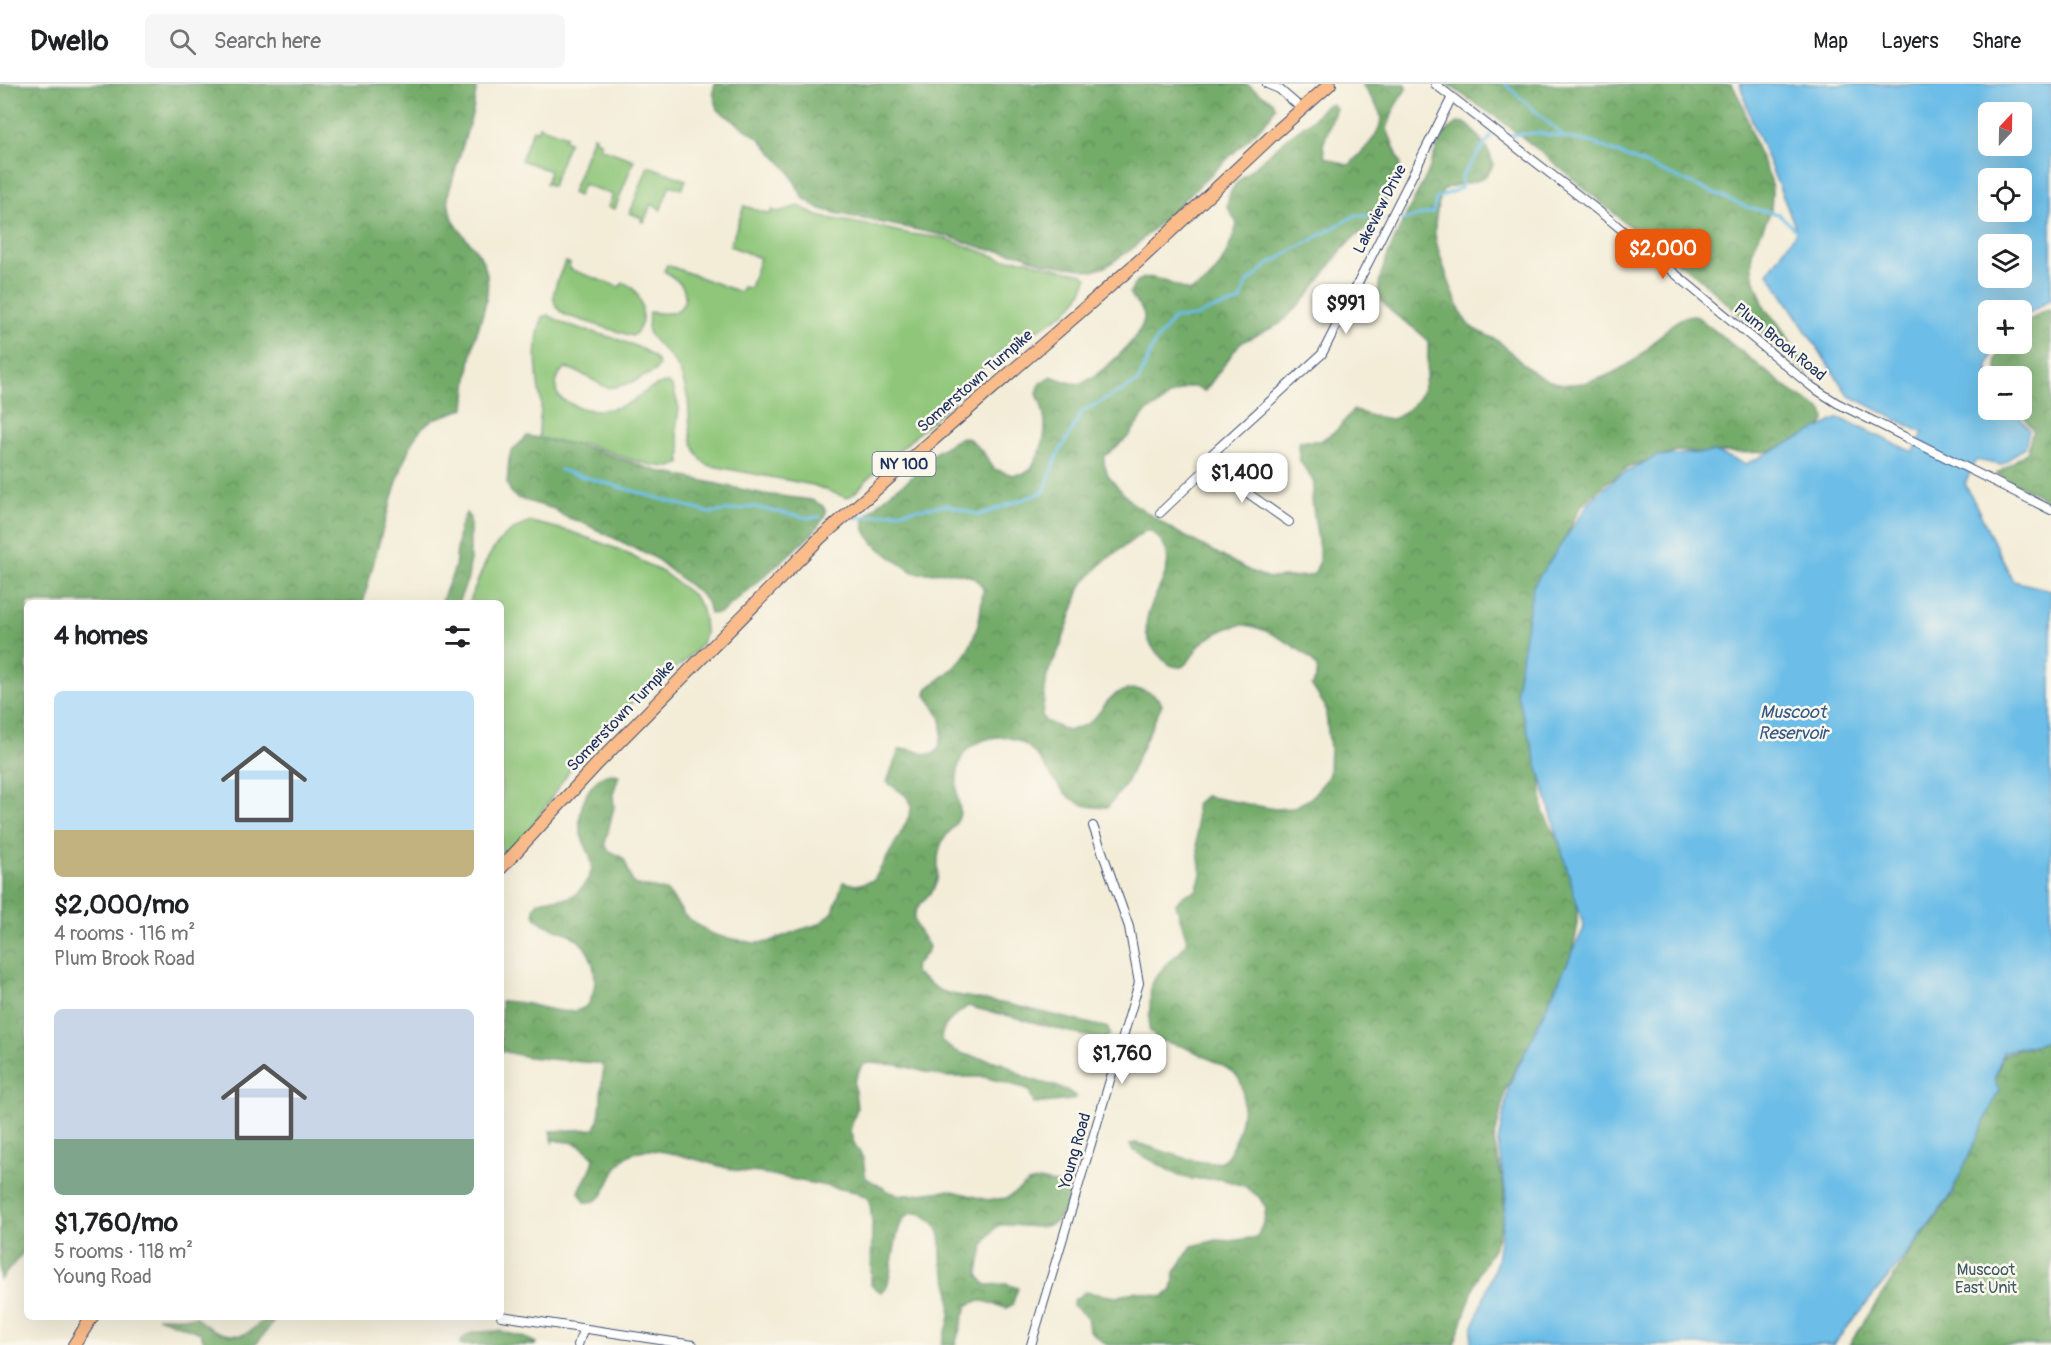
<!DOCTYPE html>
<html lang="en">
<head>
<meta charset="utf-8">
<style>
	:root { --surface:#fff; --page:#f6f6f6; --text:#202124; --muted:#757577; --line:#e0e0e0; --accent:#ea580c }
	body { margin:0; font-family:Pangolin,sans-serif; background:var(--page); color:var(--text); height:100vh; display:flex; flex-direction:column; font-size:22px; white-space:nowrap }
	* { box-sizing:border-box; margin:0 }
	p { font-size:20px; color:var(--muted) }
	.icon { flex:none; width:33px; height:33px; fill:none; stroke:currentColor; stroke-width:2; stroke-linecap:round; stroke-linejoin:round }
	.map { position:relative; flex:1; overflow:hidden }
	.side { position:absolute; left:24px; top:516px; width:480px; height:720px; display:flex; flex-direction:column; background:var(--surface); border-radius:9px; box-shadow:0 6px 24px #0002 }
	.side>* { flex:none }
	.needle { width:39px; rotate:22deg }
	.fabs { position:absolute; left:1978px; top:18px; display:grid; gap:12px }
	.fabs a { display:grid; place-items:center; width:54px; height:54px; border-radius:9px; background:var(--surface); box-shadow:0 6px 24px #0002; font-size:30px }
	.price { position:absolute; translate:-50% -51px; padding:0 14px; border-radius:12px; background:#fff; color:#222; font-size:20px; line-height:39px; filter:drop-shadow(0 2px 3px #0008) }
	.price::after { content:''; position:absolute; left:50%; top:36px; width:18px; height:14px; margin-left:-9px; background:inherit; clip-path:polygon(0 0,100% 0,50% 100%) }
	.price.selected { background:var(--accent); color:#fff }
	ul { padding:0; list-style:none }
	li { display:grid; align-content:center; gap:12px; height:318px; padding:0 30px }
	li span { display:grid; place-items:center; height:186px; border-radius:9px; color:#555 }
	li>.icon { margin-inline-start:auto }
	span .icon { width:108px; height:108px; fill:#fffc; stroke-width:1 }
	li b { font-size:26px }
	h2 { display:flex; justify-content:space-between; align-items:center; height:72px; padding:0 30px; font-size:26px }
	header { display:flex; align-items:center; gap:36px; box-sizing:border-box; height:84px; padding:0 30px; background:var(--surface); border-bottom:2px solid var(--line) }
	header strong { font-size:28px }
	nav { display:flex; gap:33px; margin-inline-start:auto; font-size:21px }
	.search { width:420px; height:54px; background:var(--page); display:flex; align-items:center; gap:15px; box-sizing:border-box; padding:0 21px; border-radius:9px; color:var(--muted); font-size:22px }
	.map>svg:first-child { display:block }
	.green { fill:#8fc679; stroke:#557a6c; stroke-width:1.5 }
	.forest { fill:url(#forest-crowns); stroke:#476d64; stroke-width:1.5 }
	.water { fill:#6cbde7; stroke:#4476a2; stroke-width:1.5; fill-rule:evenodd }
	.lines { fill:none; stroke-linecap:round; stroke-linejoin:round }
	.stream { stroke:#6cbde7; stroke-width:3 }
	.minor-casing { stroke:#3b4c70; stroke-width:10 }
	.primary-casing { stroke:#3b4c70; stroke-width:14 }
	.minor { stroke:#fff; stroke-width:8 }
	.primary { stroke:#fabc8b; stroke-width:12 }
	.labels { text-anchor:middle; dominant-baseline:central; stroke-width:5; stroke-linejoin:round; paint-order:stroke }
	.shield { fill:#fbf7ec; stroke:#5e6b89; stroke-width:1.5 }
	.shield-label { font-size:15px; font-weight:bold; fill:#1b2f5e }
	.street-label { font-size:16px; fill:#1b2f5e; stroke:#fbf7ec }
	.park-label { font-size:16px; fill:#3e5c66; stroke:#fbf7ec }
	.water-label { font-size:18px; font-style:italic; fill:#335a87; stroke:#fbf7ec }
</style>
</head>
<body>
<header>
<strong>Dwello</strong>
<div class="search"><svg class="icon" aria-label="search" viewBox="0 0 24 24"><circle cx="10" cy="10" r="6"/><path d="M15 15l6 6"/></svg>Search here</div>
<nav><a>Map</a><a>Layers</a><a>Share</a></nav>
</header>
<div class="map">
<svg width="2051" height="1261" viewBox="0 0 2051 1261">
	<defs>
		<pattern id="forest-crowns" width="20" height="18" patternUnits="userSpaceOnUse" patternTransform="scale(1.5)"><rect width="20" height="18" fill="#73ab69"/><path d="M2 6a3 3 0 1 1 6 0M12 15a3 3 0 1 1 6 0" fill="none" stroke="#5e8c5a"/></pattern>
	</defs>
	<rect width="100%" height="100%" fill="#fbf7ec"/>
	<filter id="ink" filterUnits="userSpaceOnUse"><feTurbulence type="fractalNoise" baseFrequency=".0167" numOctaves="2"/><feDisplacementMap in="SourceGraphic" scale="12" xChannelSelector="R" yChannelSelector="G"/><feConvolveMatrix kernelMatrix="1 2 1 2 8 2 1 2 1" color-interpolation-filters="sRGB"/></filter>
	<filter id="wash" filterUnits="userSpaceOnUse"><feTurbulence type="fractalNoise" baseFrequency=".008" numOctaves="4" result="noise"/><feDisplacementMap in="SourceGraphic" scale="24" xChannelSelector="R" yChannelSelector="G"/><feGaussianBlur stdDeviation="1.35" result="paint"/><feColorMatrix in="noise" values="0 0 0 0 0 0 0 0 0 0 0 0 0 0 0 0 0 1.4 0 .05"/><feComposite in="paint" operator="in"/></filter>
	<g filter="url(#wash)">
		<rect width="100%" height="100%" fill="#f3edd8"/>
		<!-- green -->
		<path class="green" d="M 539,42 L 566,52 L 564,56 L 569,58 L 552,102 L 546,99 L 550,87 L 521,76 L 533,45 L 537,47 Z
			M 593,52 L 596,53 L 595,56 L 601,58 L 600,64 L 634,76 L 615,125 L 608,123 L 613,111 L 583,100 L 578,112 L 572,109 Z
			M 648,82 L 686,96 L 682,105 L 670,101 L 660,127 L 660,124 L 651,120 L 644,138 L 641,137 L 642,134 L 630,129 Z
			M 744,122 L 770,130 L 772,126 L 777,128 L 799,122 L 817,132 L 879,143 L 910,150 L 944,154 L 1002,175 L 1027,176 L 1040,181 L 1083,190 L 1087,194 C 1076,239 1025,245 995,272 C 983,283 972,296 961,308 C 933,337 903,363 873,390 C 863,398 859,408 847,414 L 813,401 L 707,381 C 686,364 691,340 688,316 C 686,306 683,293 678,284 C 672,270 656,262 648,248 L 649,228 C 657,228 667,231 674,228 C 686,224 688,208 680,199 C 676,195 669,191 664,187 L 667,181 L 740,208 L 743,203 L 750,204 L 760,174 L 730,162 Z
			M 566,178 L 570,179 L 569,185 L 619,203 L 623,199 C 643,203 650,242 632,252 L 565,231 C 544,218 557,199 564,180 Z
			M 548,231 C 554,234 559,237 565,240 C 587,248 651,259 659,281 L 656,286 C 644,293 615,308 603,302 C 591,295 578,286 565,284 C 558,289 556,296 556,304 C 557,314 563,316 571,320 C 586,329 613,327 629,319 C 642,311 654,299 669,299 L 673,304 L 679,324 L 676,345 L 681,364 L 680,380 L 671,383 L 655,382 L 632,376 L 582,359 L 568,363 L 540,357 C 537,346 541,334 541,323 C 542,316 539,308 538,300 C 536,278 534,254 543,233 Z
			M 531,438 L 569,447 L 620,466 L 664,489 L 694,512 L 701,523 L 704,535 L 705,548 L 702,560 L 683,579 L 632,619 L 571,684 L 530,746 L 501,773 L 501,519 L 469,519 C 484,483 490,451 531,438 Z"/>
		<!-- forest -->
		<path class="forest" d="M 0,0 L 477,0 L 473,27 L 448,111 C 448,152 483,158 487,192 C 490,213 481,235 475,255 C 469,278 467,301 465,324 C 451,331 433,332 423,343 C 410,356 406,373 400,389 C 385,431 375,475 363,519 L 27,519 L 27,1164 L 0,1196 Z
			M 715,0 L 1246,0 L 1272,17 L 1275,23 L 1269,34 L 1243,60 L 1132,165 L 1105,183 L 1093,187 L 1043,179 L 1020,170 L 986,165 L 947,152 L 835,129 L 818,124 L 803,114 L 789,87 L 760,55 L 718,26 L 713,8 Z
			M 1362,0 L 1406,0 L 1406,5 L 1395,22 L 1387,45 L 1401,80 L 1378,134 L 1370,143 L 1354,153 L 1340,168 L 1308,212 L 1280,240 L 1240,259 L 1205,307 L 1194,303 L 1187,303 L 1169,312 L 1159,321 L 1147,327 L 1128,353 L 1104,373 L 1104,379 L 1108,392 L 1130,417 L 1175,447 L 1250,487 L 1268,494 L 1308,492 L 1314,490 L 1319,479 L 1319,465 L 1312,416 L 1314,398 L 1300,377 L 1298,363 L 1300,357 L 1320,357 L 1337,346 L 1353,326 L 1372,332 L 1392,335 C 1428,319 1428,292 1428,257 C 1415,241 1386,230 1379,211 C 1373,191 1415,113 1426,93 C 1432,80 1434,66 1442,55 C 1445,49 1451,42 1458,39 C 1466,36 1471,44 1476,50 C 1485,61 1490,66 1493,81 C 1482,105 1460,96 1443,106 C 1438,120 1434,135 1435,150 C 1437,166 1458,228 1468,240 C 1478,250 1493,251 1503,261 C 1520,278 1541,300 1567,300 C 1592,301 1615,289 1635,276 C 1653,263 1673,230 1695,231 L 1791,307 L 1820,325 L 1824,329 L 1825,336 L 1821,342 L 1812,350 L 1770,367 L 1751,369 L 1724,368 L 1715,370 L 1677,367 L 1631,382 L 1606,399 L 1580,423 L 1558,470 L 1538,666 L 1543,728 L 1557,753 L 1574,796 L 1577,822 L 1577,845 L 1568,892 L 1530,966 L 1517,981 L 1505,1007 L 1494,1057 L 1504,1104 L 1504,1131 L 1496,1159 L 1479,1189 L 1454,1261 L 1206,1261 L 1193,1259 L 1184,1261 L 1107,1261 L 1089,1246 L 1087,1233 L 1073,1222 L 1074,1216 L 1085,1208 L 1117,1213 L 1136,1207 L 1163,1213 L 1172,1206 L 1175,1188 L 1192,1162 L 1217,1156 L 1231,1157 L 1257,1153 L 1264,1137 L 1266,1124 L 1259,1113 L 1244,1102 L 1221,1095 L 1192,1095 L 1179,1092 L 1133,1066 L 1130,1060 L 1136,1059 C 1156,1063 1204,1085 1221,1077 C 1228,1074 1231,1066 1234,1059 C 1241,1044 1249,1006 1237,992 C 1229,983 1196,968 1184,963 C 1171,958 1157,960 1149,945 L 1151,900 L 1166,880 L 1181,867 L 1187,857 L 1176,820 L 1183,811 L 1196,807 L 1201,790 L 1197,759 L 1196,720 L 1205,712 L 1275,725 L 1292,724 L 1310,715 L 1326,696 L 1329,690 L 1330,664 L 1325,622 L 1312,602 C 1315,596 1319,590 1317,584 C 1309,567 1260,540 1241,541 C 1237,542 1231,543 1228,544 C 1219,548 1205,555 1200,561 C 1193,569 1192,576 1182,583 C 1172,584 1166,579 1159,571 C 1115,527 1202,487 1151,447 L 1145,447 L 1103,478 L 1081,502 L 1061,561 L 1047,591 L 1042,631 L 1045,637 L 1068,647 C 1076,644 1084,642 1090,638 C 1101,630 1105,616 1116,610 C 1131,601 1154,605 1162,620 L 1125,701 L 1108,723 C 1045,730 1053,652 1000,653 C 988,653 970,660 963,671 C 957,681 956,699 957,711 C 958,718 962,726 959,733 C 954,747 942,750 939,768 C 936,781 941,791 934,804 C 929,812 914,823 914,834 C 915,844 925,854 929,863 L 927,868 L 914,883 L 915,889 L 939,906 L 951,910 L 1012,921 L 1108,944 L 1110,950 L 1106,954 L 1100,955 C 1071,950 1043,940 1013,933 C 998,929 983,927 968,922 C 955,932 942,939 941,956 C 957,974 980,972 1001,979 C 1010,981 1017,989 1025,993 C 1042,1001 1062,1000 1076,1013 L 1071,1016 L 1034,1020 L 1030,1009 L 1025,1004 L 984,993 L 945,993 L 899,981 L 868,979 L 862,981 L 854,998 L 857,1024 L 850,1047 L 854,1059 L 863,1074 L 866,1094 L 890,1108 L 897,1110 L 912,1111 L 949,1106 L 988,1116 L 1007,1114 L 1028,1099 L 1040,1096 L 1065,1102 L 1072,1105 C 1069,1113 1067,1122 1063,1129 C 1048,1153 1020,1138 999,1141 C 982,1155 981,1170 978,1191 L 986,1201 L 1006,1200 L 1018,1204 L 1012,1221 L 1006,1224 C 991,1220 981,1212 967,1222 L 955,1261 L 941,1261 C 944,1251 950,1240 950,1230 C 951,1225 950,1207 949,1202 C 948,1195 943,1187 942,1180 C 940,1171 942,1161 940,1152 C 938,1139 918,1121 905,1133 C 894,1144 893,1188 886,1205 L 881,1208 L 871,1201 L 872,1138 L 870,1120 L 867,1114 L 856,1108 C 826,1102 796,1096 766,1090 C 756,1088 745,1089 735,1086 C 713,1081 666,1065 645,1066 C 604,1070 615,1122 585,1118 L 579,1108 C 583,1096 593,1086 594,1074 C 587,1067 579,1059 569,1058 C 563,1057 559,1058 554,1055 L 553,1058 L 550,1047 L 595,1045 C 604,1025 599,1005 604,985 L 601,980 L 595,979 L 528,973 L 501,967 L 501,917 C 510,918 519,918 528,920 C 544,924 582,937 591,915 C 600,892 593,864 571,851 C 561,845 535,842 534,828 C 533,811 556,816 567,814 C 578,812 590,795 592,784 C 593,770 581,758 580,745 C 577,723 592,685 619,691 L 613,710 L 614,723 L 605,760 L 608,766 L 620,772 L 625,777 L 632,797 L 636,801 L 663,806 L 669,809 L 685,832 L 710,849 L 722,853 L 755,859 L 768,858 L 799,846 L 819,840 L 833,828 L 843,798 L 856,801 L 874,796 C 881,782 915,731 911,720 C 907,709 895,705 887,698 L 899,666 C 911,662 921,672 932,670 C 938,668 939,664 940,659 C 946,637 939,629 926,611 L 927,605 C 938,596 951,588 960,577 C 977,558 981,529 983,505 C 974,482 936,490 916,489 L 911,487 C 895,475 859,456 864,434 L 891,408 L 908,397 L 931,371 L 961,353 L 968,354 L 973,358 L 983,368 L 994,385 L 1013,391 L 1025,389 L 1030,386 C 1047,360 1050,339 1037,310 L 1040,299 L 1051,292 C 1059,295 1073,302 1082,299 C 1099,293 1145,251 1144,232 C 1144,224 1133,217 1130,209 C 1141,179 1170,201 1189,207 C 1216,199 1230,165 1237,140 L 1227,122 L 1230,109 L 1237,98 L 1291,51 L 1312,36 L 1325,22 L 1331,20 L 1336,24 L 1323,61 L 1325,73 L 1343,80 L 1349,81 C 1360,70 1386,47 1380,29 C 1377,20 1367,9 1362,0 Z
			M 1447,0 L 1732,0 L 1743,22 L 1756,63 L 1771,96 L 1772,108 L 1771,127 L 1752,167 L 1752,188 L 1765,225 L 1778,239 L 1796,267 L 1807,277 L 1810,283 L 1808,289 L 1775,258 L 1739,230 L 1697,192 L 1636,148 L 1541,68 L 1503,38 Z
			M 2051,226 L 2051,418 L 1997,390 L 2027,368 L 2033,346 L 2025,334 L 2014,326 L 2022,326 L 2022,292 L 1998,292 L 1996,275 L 2006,260 L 2022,260 L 2022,241 L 2044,227 Z
			M 527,352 L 583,362 L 657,387 L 764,410 L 812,416 L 823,422 L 826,428 L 824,434 L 811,451 L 751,504 L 722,528 L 716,530 L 710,529 L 707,518 L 699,509 L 655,474 L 583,439 L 564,432 L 554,425 L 517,414 L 512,410 L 507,400 L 509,375 L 511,368 Z
			M 466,429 L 470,434 L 470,479 L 468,494 L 458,519 L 441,519 L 455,483 L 459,446 Z
			M 2043,959 L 2051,959 L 2051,1261 L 1849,1261 L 1907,1172 L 1952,1111 L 2004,970 Z
			M 157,1233 L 196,1233 C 206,1244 225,1253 241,1251 C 249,1250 256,1242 262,1237 L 274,1237 L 259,1257 L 253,1261 L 205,1261 L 201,1249 Z
			M 499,1247 L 524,1253 L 536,1259 L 535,1261 L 460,1261 L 462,1255 L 473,1248 Z"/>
		<!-- water -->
		<path class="water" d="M 1740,0 L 2051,0 L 2051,215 L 2022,234 L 2022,226 L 1989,226 L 1989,260 L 1996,260 L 1988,283 L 1989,326 C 2013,326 2016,326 2029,346 L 2025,363 L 2001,381 L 1976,376 L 1965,399 L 2013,497 L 2051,506 L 2051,957 L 2003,968 L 1994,996 L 1999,1006 L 1951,1110 L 1906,1171 L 1833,1261 L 1471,1261 L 1472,1246 L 1497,1177 L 1506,1113 L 1498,1058 L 1509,1002 L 1584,844 L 1516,607 L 1533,502 L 1591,416 L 1617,393 L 1656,372 L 1715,368 L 1746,380 L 1839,334 L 1913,368 L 1923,349 L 1848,311 L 1768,189 L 1797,147 L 1752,37 ZM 1989,28 L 2022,28 L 2022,62 L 1989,62 ZM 1989,94 L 2022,94 L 2022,128 L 1989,128 ZM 1989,160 L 2022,160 L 2022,194 L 1989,194 Z"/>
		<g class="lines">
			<!-- stream -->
			<path class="stream" d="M 1505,0 L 1562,51
				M 1511,51 L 1538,49 L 1591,58 L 1750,124 L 1779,130 L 1797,147
				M 1403,136 L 1433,128 L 1437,114 L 1461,104 L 1462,92 L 1491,52
				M 560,386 L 710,429 L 754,423 L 808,434 L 820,433
				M 855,434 L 947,421 L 979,431 L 1044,408 L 1057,372 L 1083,327 L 1138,298 L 1154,260 L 1174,234 L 1195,233 L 1212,225 L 1240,218 L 1246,200 L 1269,180 L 1356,131 L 1383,134"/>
		</g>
	</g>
	<g filter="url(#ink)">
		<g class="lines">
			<!-- minor casing -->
			<g class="minor-casing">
				<path id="minor" d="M 1267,0 L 1279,5 L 1301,24
					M 1435,0 L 1610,136 L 1812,303 L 1837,319 L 2051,426
					M 1209,382 L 1289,438
					M 1160,429 L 1209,382 L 1213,369 L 1322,270 L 1452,13
					M 501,1232 L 693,1261
					M 578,1261 L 583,1246
					M 1031,1261 L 1139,899 L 1129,843 L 1093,742"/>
			</g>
			<!-- primary casing -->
			<g class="primary-casing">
				<path id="primary" d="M 501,784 L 598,679 L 820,454 L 1140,176 L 1276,48 L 1330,0
					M 74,1261 L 92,1233"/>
			</g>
			<!-- minor -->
			<use href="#minor" class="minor"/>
			<!-- primary -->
			<use href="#primary" class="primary"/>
		</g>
	</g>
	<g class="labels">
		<!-- shield labels -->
		<rect class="shield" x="872.5" y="368" width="63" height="24" rx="4.5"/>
		<g class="shield-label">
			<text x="904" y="380">NY 100</text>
		</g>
		<!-- street labels -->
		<g class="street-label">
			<text transform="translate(1380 125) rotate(-63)">Lakeview Drive</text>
			<text transform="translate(1780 258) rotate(39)">Plum Brook Road</text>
			<text transform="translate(975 297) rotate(-41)">Somerstown Turnpike</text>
			<text transform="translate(621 632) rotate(-46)">Somerstown Turnpike</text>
			<text transform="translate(1075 1067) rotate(-74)">Young Road</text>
		</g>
		<!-- park labels -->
		<g class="park-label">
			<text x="1986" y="1186">Muscoot<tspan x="1986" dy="18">East Unit</tspan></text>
		</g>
		<!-- water labels -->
		<g class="water-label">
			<text x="1793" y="628">Muscoot<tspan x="1793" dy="21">Reservoir</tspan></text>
		</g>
	</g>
</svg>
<div class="fabs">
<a><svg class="needle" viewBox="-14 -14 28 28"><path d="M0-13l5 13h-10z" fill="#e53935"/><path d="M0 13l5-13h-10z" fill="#757577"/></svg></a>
<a><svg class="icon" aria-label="locate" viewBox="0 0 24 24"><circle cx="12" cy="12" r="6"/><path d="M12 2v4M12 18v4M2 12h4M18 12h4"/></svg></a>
<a><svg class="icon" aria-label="layers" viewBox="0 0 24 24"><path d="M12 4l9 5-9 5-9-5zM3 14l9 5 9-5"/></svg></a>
<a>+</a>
<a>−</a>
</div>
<b class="price selected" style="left:1663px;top:196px">$2,000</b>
<b class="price" style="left:1346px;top:251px">$991</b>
<b class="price" style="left:1242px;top:420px">$1,400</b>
<b class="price" style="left:1122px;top:1001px">$1,760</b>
<section class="side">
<h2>4 homes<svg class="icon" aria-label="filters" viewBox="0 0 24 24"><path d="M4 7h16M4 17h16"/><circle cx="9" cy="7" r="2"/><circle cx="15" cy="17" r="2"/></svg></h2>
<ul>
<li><span style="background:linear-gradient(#bfe0f5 75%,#c2b280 0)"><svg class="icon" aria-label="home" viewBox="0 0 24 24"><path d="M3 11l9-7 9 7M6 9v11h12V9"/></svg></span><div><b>$2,000/mo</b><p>4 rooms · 116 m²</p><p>Plum Brook Road</p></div></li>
<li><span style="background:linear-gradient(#c9d6e8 70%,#7fa58c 0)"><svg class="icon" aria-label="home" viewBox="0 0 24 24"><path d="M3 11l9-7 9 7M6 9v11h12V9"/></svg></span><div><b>$1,760/mo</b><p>5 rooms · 118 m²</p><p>Young Road</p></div></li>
</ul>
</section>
</div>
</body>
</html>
